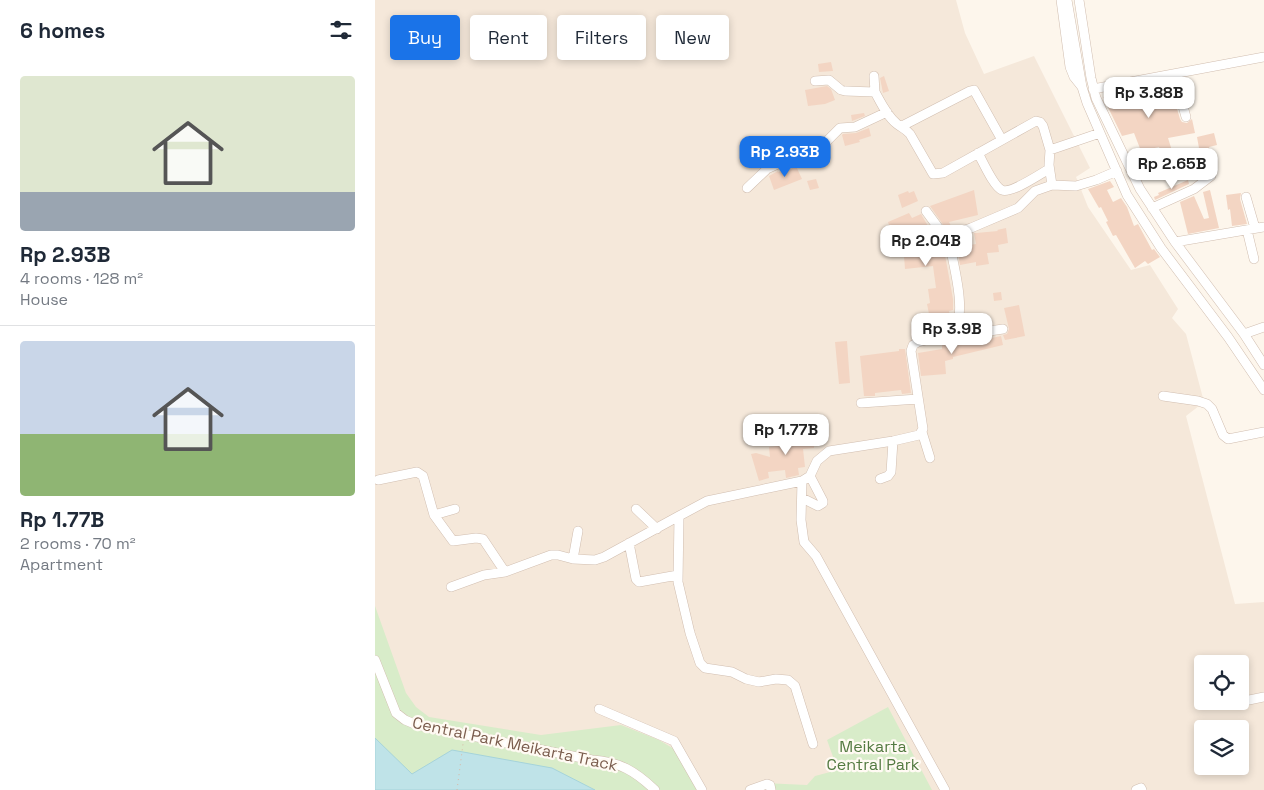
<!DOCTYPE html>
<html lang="en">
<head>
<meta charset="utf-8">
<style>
	:root { --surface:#fff; --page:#f2f2f3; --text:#1f2937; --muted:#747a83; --line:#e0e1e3; --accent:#1a73e8 }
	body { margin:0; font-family:"Space Grotesk",sans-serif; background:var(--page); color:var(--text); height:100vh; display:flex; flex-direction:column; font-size:19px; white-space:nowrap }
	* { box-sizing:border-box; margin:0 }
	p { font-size:16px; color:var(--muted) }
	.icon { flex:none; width:28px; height:28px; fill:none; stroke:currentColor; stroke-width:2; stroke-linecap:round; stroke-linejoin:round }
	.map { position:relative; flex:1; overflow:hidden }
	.sheet { display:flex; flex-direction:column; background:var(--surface); width:375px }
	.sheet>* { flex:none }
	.top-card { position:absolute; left:15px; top:15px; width:475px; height:45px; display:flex; gap:10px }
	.controls { position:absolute; left:819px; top:655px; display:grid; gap:10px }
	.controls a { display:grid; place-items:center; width:55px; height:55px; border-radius:5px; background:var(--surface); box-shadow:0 2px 8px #0003; font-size:25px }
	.price { position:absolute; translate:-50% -42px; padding:0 11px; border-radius:10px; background:#fff; color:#222; font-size:16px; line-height:32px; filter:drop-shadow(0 1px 2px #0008) }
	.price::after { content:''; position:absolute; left:50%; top:30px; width:15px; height:11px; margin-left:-8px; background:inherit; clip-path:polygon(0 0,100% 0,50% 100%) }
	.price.on { background:var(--accent); color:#fff }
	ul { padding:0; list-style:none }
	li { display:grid; align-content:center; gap:10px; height:265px; padding:0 20px }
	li+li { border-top:1px solid var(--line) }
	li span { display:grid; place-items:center; height:155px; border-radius:5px; color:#555 }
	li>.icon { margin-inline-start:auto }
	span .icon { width:90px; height:90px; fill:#fffc; stroke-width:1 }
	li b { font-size:21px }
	h2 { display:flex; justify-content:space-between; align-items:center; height:60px; padding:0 20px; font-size:21px }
	.tag { padding:0 18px; border-radius:5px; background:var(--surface); box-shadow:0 2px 8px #0003; font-size:18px; line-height:45px }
	.tag.on { background:var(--accent); color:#fff }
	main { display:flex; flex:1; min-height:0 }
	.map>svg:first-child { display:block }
	.residential { fill:#f5e8da; fill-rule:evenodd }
	.green { fill:#d8ecc9 }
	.water { fill:#bfe3e8; stroke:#a5d3da }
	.building { fill:#f3d5c3 }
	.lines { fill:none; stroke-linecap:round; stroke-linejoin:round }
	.minor-casing { stroke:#d1beb0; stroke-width:10 }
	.path { stroke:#d9b8a5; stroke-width:1; stroke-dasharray:1 4; stroke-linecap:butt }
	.minor { stroke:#fff; stroke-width:9 }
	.labels { text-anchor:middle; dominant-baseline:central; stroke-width:4.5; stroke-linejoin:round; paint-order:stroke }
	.street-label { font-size:16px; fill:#7a5c4d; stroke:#fffaf3 }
	.park-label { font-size:16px; fill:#537a41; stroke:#fffaf3 }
</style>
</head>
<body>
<main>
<section class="sheet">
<h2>6 homes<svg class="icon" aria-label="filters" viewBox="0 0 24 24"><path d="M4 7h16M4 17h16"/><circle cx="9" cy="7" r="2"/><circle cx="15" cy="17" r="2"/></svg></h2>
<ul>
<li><span style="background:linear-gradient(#dfe7d0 75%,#9aa5b1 0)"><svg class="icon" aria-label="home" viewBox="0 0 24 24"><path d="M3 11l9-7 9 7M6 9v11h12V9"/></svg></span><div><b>Rp 2.93B</b><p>4 rooms · 128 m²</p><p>House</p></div></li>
<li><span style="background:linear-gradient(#c9d6e8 60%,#8fb573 0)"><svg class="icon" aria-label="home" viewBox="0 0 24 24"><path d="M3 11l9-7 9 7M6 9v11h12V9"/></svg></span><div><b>Rp 1.77B</b><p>2 rooms · 70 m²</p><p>Apartment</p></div></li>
</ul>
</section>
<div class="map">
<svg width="889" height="790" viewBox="0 0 889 790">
	<rect width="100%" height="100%" fill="#fdf6ec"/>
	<!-- residential -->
	<path class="residential" d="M 0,0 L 581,0 L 590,33 L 609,74 L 659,56 L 715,168 L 701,177 L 713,207 L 756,270 L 775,265 L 803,309 L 797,318 L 811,334 L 829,402 L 811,416 L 860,604 L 889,602 L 889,790 L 0,790 ZM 828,664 L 865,664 L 865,701 L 828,701 ZM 828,729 L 865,729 L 865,766 L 828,766 Z"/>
	<!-- green -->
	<path class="green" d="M 0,606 L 31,693 L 41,707 L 54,717 L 166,735 L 246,725 L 284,740 L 299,749 L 323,790 L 0,790 Z
		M 513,707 L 557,790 L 369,790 L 388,783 L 432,785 L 440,776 L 459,771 L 462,768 L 452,740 Z"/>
	<!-- water -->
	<path class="water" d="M 0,738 L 37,774 L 77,750 L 177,768 L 220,790 L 0,790 Z"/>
	<!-- building -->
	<path class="building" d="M 456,62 L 458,71 L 444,72 L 443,64 Z
		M 509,76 L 514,91 L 508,93 L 505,78 Z
		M 794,81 L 805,119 L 807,122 L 812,123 L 817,119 L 820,133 L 793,138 L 798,154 L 787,157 L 784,147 L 766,151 L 759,133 L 747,136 L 728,97 L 751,89 L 752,93 L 755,92 L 760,106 L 787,97 L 783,83 Z
		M 452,86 L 456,89 L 460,100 L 450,104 L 433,106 L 430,90 Z
		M 489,113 L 490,116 L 477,121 L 476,115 Z
		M 494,128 L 496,136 L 484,140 L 485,142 L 470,146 L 467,135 L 468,134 L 481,133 Z
		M 839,133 L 842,145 L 834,147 L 840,170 L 835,170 L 824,175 L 822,169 L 809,174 L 802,156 L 824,148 L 822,137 Z
		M 421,166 L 427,179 L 399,190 L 394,176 L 403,171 L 403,172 L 414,170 Z
		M 441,179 L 444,188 L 435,190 L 432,181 Z
		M 813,180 L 814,184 L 780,200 L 779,197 L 784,195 L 783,193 Z
		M 735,181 L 739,187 L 732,190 L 738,202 L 746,198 L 752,207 L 759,226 L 763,224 L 777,250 L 779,249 L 785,257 L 773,264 L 770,261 L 760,268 L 741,235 L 738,236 L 731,222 L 733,221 L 726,207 L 724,208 L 713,189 Z
		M 599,190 L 603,215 L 574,222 L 577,228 L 574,229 L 569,226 L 555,206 Z
		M 835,190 L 844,228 L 813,234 L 805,202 L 819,196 L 829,219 L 834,218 L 828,192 Z
		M 533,191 L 534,193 L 539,191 L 543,201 L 527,208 L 523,195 Z
		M 866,193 L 865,199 L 872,224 L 857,226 L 855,209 L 853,210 L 851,195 Z
		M 534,213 L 537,218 L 546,214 L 553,226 L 531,232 L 529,238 L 531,242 L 536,243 L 554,239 L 542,246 L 568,244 L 578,299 L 578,310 L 574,311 L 576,322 L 571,323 L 572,328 L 559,331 L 555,314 L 554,314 L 552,304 L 555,303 L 553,289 L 561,288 L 558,266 L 530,269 L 529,256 L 526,257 L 513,222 Z
		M 631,228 L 633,243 L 623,245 L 624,252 L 612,253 L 614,264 L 601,266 L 601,262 L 585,265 L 582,247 L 601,244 L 599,233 L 601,233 L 623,231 L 622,230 Z
		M 626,292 L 627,300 L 619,301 L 618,293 Z
		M 644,305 L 650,336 L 630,340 L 628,335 L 632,334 L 634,329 L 629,308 Z
		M 555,328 L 555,332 L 536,336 L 536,329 Z
		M 626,336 L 628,345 L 578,357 L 578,359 L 570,361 L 571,374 L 546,376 L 543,353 L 567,349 L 567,343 L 568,342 L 584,341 L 585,345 Z
		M 472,341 L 475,383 L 464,384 L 460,342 Z
		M 524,349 L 530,349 L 536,393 L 527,394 L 526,390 L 500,393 L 500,396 L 489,396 L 485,356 L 524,351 Z
		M 449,433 L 450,443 L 439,444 L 439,448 L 428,449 L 430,467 L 423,468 L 424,475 L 411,478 L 410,470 L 393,472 L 394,478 L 384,481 L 376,454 L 381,453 L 395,457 L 394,447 L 408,445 L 408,437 Z"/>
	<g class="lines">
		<!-- minor casing -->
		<g class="minor-casing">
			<path id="minor" d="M 686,0 L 695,67 L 699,77 L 707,87
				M 692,0 L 707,87 L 712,103 L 752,195 L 786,248 L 853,337 L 889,390
				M 704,0 L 716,78 L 721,98 L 765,189 L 800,242 L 869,334 L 889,365
				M 799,74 L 811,117
				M 499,76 L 500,92
				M 440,81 L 454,80 L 466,90 L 470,91 L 500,92 C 506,103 512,116 522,124 C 527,128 531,129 535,134 L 558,174 L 568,173 L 661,121 L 665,122 L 668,126 L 675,150 L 674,165 L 677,185
				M 718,89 L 889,57
				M 527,126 L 595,91 L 599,90 L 627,140
				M 675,150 L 725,133
				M 603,153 C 608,162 619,187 627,190 C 636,194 665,174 674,169
				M 372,188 L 392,169 L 451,142 L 465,128 L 480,127 L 512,112
				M 871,197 L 880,228
				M 777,208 L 819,189 L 836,176
				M 551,211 L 565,230 L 573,236
				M 872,230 L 879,259
				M 535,237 L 565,230
				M 800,242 L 889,227
				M 579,333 L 587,335 L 628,329
				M 869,334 L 889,327
				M 788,396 L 823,401 L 832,404 L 837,409 L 848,435 L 853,439 L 889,432
				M 486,403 L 543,399
				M 547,432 L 555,458
				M 505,479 L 513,476 L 516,472 L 518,441
				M 3,480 L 42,472 L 48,476 L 59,515
				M 427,481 L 426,520 L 429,542 L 441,556 L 570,790
				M 427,498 L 443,506 L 448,503 L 448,501 L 435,476
				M 80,509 L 59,515 L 78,541 L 101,538 L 108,539 L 130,572
				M 261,509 L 282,529
				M 203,531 L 198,559 L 220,560 L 229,557 L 304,516
				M 254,543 L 261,579 L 264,582 L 303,575
				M 76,587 L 109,575 L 130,572 L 176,555 L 183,555 L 198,559
				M 0,660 L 21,713 L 30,720 L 42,725 L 217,760 C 245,762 260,771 280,790
				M 850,705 L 889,697
				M 224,709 L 299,741 L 327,790
				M 438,744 L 420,686 L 413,680 L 401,679 L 384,682 L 371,679 L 357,672 L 330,668 L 325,663 L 315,633 L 303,582 L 304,516 L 332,501 L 427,481 L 435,476 L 442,461 L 454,451 L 518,441 L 544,435 L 548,429 L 536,351 L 538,345 L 543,342 L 579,333 C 593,311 577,260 573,236 L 596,228 L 643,208 L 660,191 L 677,185 L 701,186 L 721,180 L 742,171
				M 375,790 L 392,784 L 395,785 L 396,790
				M 761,790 L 766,788 L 767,790"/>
		</g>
		<!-- path -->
		<path class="path" d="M 82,790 L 88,744"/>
		<!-- minor -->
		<use href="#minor" class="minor"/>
	</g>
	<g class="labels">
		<!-- street labels -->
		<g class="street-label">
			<text transform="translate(140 744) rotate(12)">Central Park Meikarta Track</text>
		</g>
		<!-- park labels -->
		<g class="park-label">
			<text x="498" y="746">Meikarta<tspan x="498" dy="18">Central Park</tspan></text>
		</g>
	</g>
</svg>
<div class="controls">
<a><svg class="icon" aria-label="locate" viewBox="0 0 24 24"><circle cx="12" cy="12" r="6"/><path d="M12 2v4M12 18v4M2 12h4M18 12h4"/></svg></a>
<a><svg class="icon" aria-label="layers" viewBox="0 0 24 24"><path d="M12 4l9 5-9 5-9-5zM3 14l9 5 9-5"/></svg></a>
</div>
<b class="price" style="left:774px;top:119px">Rp 3.88B</b>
<b class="price on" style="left:410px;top:178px">Rp 2.93B</b>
<b class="price" style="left:797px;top:190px">Rp 2.65B</b>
<b class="price" style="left:551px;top:267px">Rp 2.04B</b>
<b class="price" style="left:577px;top:355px">Rp 3.9B</b>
<b class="price" style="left:411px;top:456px">Rp 1.77B</b>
<div class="top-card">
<a class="tag on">Buy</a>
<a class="tag">Rent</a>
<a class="tag">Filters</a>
<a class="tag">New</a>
</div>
</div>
</main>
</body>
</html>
